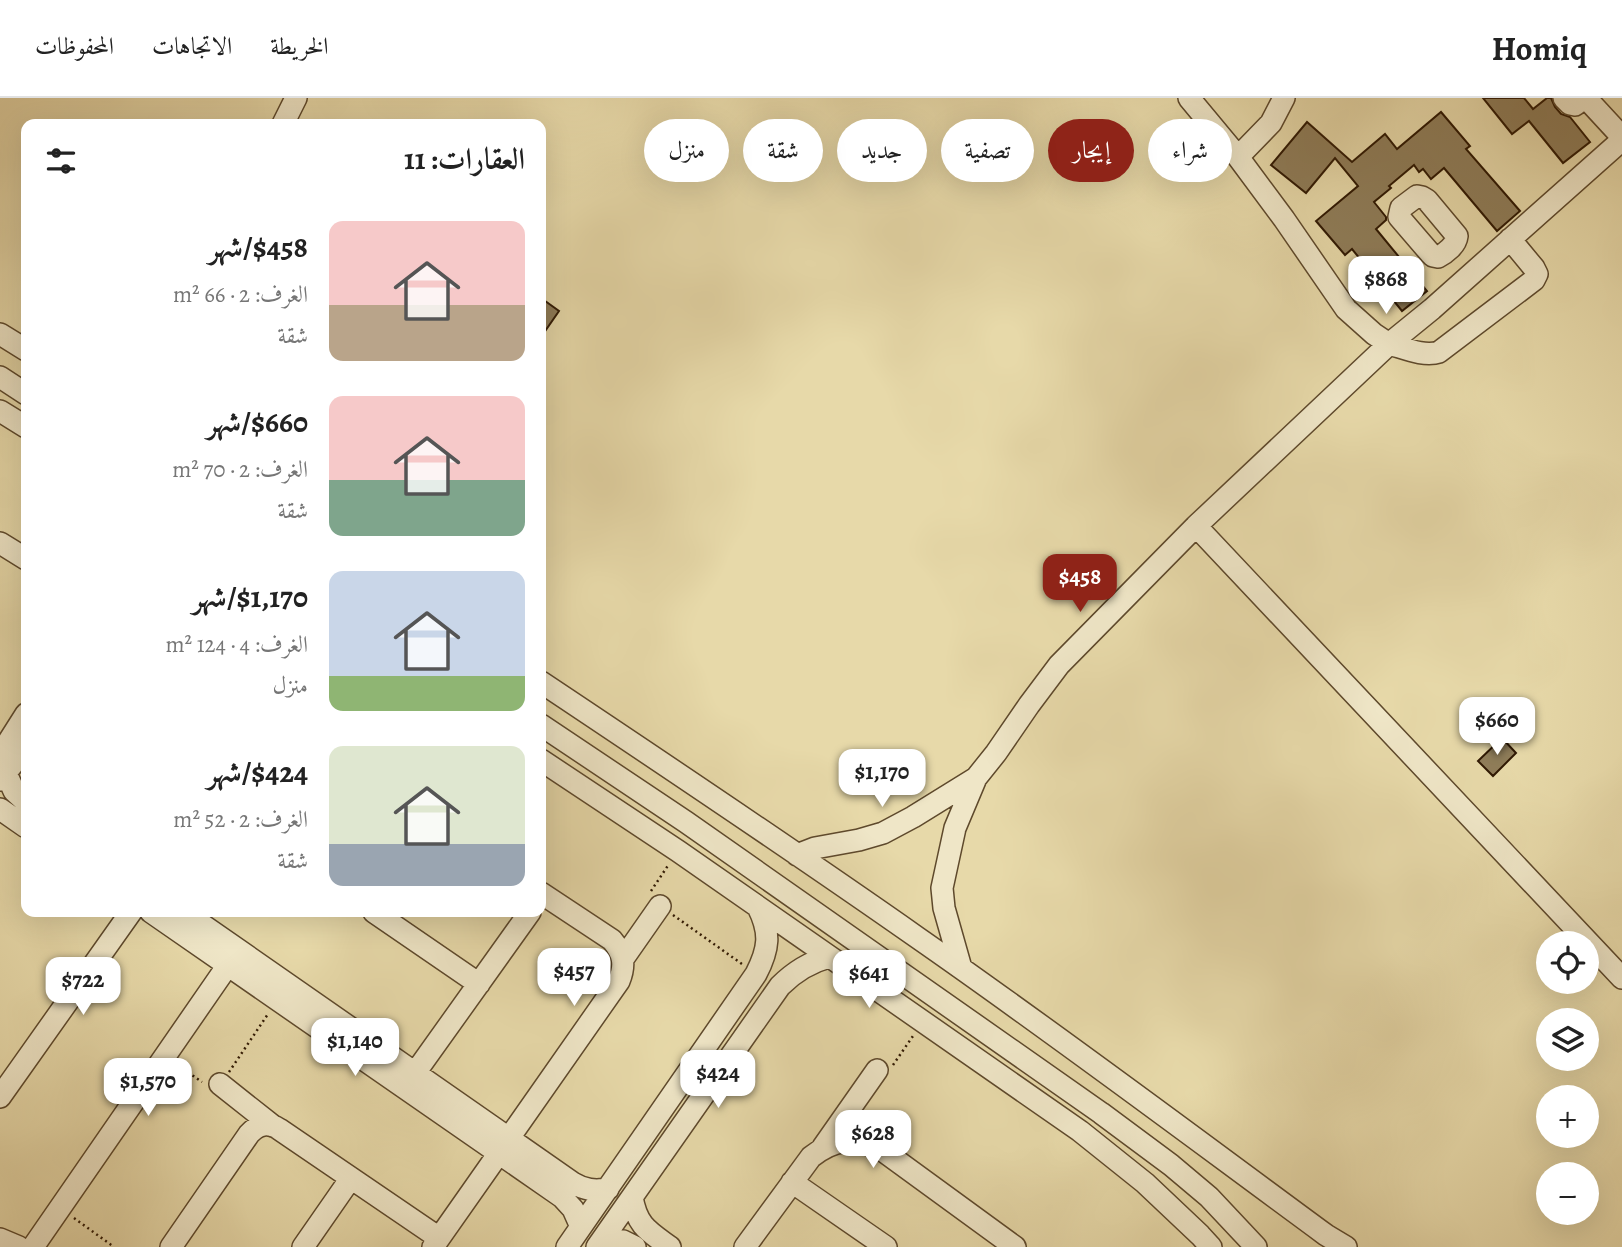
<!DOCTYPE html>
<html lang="ar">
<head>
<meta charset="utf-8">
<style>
	:root { --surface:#fff; --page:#f6f6f6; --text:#222; --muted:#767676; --line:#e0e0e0; --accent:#8f2418 }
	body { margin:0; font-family:Alegreya,Amiri,serif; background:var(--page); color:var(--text); direction:rtl; height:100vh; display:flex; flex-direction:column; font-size:26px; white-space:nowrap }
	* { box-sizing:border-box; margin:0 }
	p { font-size:23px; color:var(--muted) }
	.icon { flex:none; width:38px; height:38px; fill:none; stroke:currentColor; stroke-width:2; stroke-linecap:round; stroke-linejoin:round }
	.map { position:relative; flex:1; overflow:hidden; direction:ltr }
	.drawer { position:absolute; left:21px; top:21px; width:525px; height:798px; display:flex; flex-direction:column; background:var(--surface); border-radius:14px; box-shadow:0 7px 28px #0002; direction:rtl }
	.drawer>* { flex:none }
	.guide { position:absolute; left:567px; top:21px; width:665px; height:63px; direction:rtl; display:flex; gap:14px }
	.tools { position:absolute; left:1536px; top:833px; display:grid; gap:14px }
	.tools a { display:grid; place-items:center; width:63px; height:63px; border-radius:50%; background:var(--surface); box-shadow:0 7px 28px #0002; font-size:35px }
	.price { position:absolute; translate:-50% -60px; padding:0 16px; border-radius:14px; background:#fff; color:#222; font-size:23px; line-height:46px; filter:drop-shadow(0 2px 4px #0008) }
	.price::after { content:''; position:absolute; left:50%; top:42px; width:21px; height:16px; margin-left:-10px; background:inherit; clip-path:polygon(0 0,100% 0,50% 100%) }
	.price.current { background:var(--accent); color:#fff }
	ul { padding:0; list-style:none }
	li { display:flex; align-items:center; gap:21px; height:175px; padding:0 21px }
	li span { display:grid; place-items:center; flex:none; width:196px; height:140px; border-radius:14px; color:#555 }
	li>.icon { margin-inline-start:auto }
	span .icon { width:84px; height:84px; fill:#fffc; stroke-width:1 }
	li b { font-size:30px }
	h2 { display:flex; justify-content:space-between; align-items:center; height:84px; padding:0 21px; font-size:30px }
	.chip { padding:0 24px; border-radius:32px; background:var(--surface); box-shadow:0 7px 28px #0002; font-size:24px; line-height:63px }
	.chip.current { background:var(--accent); color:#fff }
	header { display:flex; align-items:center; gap:42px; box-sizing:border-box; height:98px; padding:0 35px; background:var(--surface); border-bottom:2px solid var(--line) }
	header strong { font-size:33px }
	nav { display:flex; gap:38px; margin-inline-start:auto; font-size:24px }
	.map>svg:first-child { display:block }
	.building { fill:#8f7d59; stroke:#301903; stroke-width:2 }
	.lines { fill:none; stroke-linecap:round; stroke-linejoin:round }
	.minor-casing { stroke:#5e492c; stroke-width:24 }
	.path { stroke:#301903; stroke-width:2.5; stroke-dasharray:2 3.5; stroke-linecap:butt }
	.minor { stroke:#efe6c7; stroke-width:21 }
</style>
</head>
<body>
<header>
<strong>Homiq</strong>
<nav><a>الخريطة</a><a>الاتجاهات</a><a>المحفوظات</a></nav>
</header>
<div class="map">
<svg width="1622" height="1149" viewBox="0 0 1622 1149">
	<rect width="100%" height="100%" fill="#e7d9a9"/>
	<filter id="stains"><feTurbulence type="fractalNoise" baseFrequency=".00286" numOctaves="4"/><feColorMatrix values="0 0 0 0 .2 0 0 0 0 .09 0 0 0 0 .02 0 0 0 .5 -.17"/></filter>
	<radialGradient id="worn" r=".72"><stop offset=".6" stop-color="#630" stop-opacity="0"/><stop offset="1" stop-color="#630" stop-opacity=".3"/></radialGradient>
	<!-- building -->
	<path class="building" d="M 1483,0 L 1524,0 L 1533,11 L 1547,0 L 1551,0 L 1555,9 L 1561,16 L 1570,19 L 1590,44 L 1563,65 L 1529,23 L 1512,36 Z
		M 1441,14 L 1470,48 L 1466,51 L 1520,113 L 1497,133 L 1444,70 L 1431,81 L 1423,71 L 1419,74 L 1414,67 L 1389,88 L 1391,90 L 1374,104 L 1386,119 L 1386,122 L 1376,131 L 1427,193 L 1402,213 L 1352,151 L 1345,157 L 1316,123 L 1358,88 L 1335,60 L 1306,95 L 1271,67 L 1307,24 L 1352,64 L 1385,36 L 1397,51 Z
		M 541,200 L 559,213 L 541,239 Z
		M 1502,640 L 1516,655 L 1493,678 L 1478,663 Z"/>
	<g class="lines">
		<!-- minor casing -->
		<g class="minor-casing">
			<path id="minor" d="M 1189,0 L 1238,59 L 1284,121 L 1346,211 L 1374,236 L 1389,246 L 1432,211 L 1622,42
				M 1564,0 L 1570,6 L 1575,7 L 1584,0
				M 1586,0 L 1622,39
				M 283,26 L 296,0
				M 1238,59 L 1271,25 L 1284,0
				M 1417,98 L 1422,99 L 1427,102 L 1457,138 C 1456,147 1446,155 1438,159 L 1433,158 L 1430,155 L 1399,119 L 1401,110 Z
				M 0,236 L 26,252
				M 0,279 L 26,296
				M 0,313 L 26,329
				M 1196,428 L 1622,880
				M 0,445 L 26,461
				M 541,584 C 667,668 794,753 918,840 C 1056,936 1190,1037 1326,1137 L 1346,1149
				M 541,627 L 686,724 L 1101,1015 L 1171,1067 L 1209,1099 L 1256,1149
				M 0,657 L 26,616
				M 541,662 L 678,753 L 1080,1033 L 1145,1085 L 1200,1137 L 1211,1149
				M 6,675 L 14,693 L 26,704
				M 0,682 L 17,661 L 26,645
				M 0,711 L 26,729
				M 797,757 L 815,750 L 859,742 L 883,735 L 913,719 L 976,680
				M 151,814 L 562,1099 L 573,1111 L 581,1129
				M 184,814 L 573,1085 C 585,1092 594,1093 608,1091
				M 374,814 L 479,886
				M 623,861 L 660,808
				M 961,870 L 944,810 L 942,790 L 955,730 L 976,680 L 996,655 L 1029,607 L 1059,567 L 1196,428 L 1389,246 C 1404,250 1424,259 1439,254 L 1534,182 L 1537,176 L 1534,170 L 1510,141
				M 415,975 L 530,814
				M 220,986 L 273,1028
				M 0,999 L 131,814
				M 509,1040 L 619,883 C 626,866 623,855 612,842 L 541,795
				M 823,1049 L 877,972
				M 792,1084 L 886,1149
				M 632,1099 C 637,1128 648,1133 670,1149
				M 0,1141 L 19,1149
				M 603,1141 L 623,1143 L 635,1149
				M 33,1149 L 228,867
				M 171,1149 L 249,1036 C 258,1026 268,1024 279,1031 L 439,1140
				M 303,1149 L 351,1080
				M 433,1149 L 499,1055
				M 567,1149 L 756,876 C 769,851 771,835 758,809
				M 597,1149 L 780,888 C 795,873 810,864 829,859
				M 745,1149 L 811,1059 C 835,1040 854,1039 882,1052 L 1015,1149"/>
		</g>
		<!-- path -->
		<path class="path" d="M 651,793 L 669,766
			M 673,817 L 742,866
			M 893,967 L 913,938
			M 179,968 L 202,984
			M 229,974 L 268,916
			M 74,1120 L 114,1149"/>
		<!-- minor -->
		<use href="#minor" class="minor"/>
	</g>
	<rect width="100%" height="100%" filter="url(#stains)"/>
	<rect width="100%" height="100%" fill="url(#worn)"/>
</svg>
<div class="tools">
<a><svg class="icon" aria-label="locate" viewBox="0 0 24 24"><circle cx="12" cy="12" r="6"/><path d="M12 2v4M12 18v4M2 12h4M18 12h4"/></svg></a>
<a><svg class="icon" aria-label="layers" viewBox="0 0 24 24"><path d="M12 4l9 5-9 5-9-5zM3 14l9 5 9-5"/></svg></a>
<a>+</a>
<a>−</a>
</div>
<b class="price" style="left:1386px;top:218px">$868</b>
<b class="price current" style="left:1080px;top:516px">$458</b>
<b class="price" style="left:1497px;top:659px">$660</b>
<b class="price" style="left:882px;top:711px">$1,170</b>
<b class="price" style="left:574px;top:910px">$457</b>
<b class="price" style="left:869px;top:912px">$641</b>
<b class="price" style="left:83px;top:919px">$722</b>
<b class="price" style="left:355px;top:980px">$1,140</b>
<b class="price" style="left:718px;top:1012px">$424</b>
<b class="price" style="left:148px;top:1020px">$1,570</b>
<b class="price" style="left:873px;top:1072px">$628</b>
<div class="guide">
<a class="chip">شراء</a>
<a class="chip current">إيجار</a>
<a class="chip">تصفية</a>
<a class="chip">جديد</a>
<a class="chip">شقة</a>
<a class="chip">منزل</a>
</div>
<section class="drawer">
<h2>العقارات: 11<svg class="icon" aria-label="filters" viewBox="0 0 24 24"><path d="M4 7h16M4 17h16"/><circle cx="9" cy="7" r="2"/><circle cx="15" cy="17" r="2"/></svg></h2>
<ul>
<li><span style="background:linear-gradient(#f6c9c9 60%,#b9a48a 0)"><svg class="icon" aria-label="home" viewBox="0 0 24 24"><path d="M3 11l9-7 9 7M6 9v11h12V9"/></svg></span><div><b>$458/شهر</b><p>الغرف: 2 · 66 m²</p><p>شقة</p></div></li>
<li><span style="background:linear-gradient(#f6c9c9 60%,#7fa58c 0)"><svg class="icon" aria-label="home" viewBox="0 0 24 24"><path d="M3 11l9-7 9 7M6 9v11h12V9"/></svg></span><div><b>$660/شهر</b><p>الغرف: 2 · 70 m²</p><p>شقة</p></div></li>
<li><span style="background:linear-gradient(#c9d6e8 75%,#8fb573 0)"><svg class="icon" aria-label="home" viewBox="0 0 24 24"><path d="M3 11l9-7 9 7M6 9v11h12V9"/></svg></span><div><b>$1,170/شهر</b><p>الغرف: 4 · 124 m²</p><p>منزل</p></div></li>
<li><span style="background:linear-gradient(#dfe7d0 70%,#9aa5b1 0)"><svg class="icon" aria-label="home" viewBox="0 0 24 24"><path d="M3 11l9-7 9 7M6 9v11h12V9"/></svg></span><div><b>$424/شهر</b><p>الغرف: 2 · 52 m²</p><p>شقة</p></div></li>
</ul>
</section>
</div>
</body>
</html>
